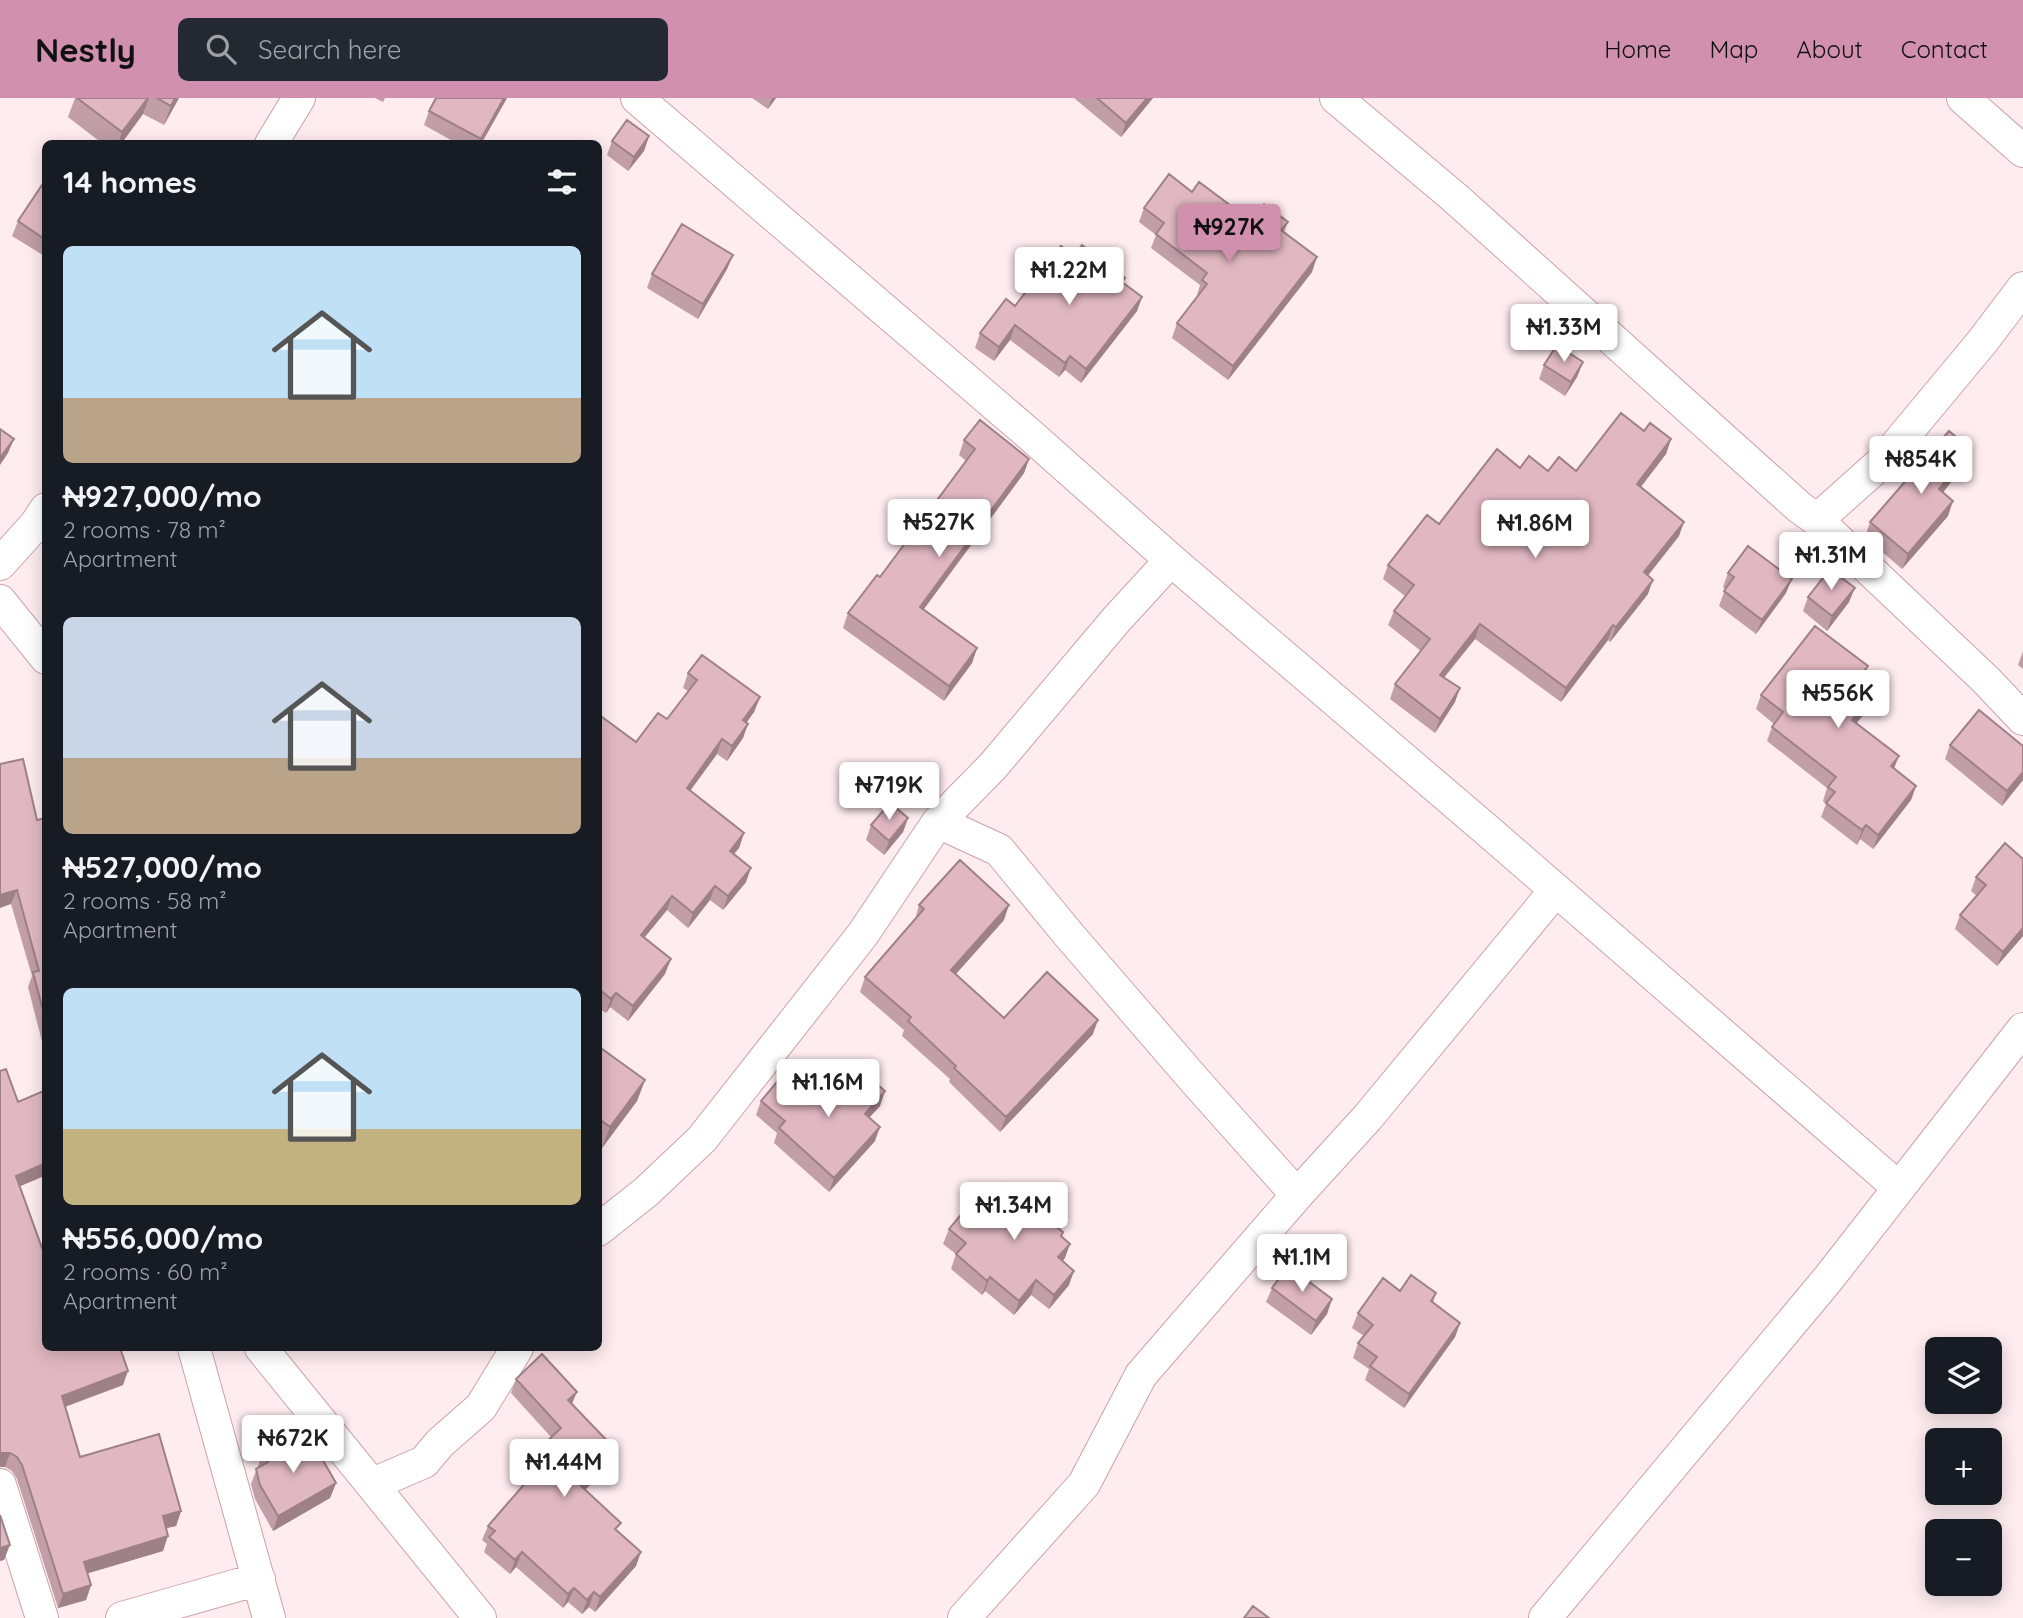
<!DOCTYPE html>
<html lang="en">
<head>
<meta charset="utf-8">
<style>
	:root { --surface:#171b24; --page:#242831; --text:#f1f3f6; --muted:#9ea1a6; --accent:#d190ad }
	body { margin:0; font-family:Quicksand,sans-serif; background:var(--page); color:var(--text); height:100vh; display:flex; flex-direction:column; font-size:26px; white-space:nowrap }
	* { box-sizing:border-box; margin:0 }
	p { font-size:23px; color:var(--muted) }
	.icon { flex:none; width:38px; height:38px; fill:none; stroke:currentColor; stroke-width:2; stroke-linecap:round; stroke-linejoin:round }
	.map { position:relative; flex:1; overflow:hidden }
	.side { position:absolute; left:42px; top:42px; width:560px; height:1211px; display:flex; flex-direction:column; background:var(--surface); border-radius:10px; box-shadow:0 4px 18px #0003 }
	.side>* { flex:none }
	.buttons { position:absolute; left:1925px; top:1239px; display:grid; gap:14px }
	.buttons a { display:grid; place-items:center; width:77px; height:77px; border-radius:10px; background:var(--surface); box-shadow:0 4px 18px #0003; font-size:35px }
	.price { position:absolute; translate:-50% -60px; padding:0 16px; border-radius:7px; background:#fff; color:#222; font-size:23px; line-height:46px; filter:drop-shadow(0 2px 4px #0008) }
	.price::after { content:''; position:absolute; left:50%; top:42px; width:21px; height:16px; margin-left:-10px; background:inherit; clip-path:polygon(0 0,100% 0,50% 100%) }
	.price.selected { background:var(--accent); color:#111 }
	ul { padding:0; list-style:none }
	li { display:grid; align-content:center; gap:14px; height:371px; padding:0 21px }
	li span { display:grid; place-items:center; height:217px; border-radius:10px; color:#555 }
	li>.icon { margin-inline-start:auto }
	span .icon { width:126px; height:126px; fill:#fffc; stroke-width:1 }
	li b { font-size:30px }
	h2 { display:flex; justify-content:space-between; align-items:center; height:84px; padding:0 21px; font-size:30px }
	header { display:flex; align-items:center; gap:42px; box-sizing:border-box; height:98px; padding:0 35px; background:var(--accent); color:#111 }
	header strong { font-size:33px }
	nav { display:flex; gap:38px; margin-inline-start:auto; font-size:24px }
	.search { width:490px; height:63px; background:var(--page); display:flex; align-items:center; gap:18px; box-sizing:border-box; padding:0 24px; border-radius:10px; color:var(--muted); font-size:26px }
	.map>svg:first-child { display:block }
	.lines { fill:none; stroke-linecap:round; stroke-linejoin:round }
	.minor-casing { stroke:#cba2ab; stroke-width:34 }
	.minor { stroke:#fff; stroke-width:32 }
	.wall { fill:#c29ea6 }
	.shaded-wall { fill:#9e8187 }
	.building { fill:#e1b8c1; stroke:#9e8187; stroke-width:2 }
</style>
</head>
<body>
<header>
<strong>Nestly</strong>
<div class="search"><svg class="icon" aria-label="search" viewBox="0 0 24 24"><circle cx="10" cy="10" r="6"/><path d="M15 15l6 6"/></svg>Search here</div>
<nav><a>Home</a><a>Map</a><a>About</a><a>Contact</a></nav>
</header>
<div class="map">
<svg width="2023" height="1520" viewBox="0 0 2023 1520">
	<rect width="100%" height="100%" fill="#feecef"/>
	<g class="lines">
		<!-- minor casing -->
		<g class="minor-casing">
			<path id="minor" d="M 637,0 L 1028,335 L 1171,462 L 1488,733 L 1899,1090
				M 1336,0 L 1454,99 L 1799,409 L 1817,422 L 1986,582 L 2023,621
				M 1963,0 L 2023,53
				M 271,46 L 299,0
				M 1817,422 L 1883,363 L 1982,244 L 2023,190
				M 0,466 L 36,426 L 46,411
				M 0,503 L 46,560
				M 938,724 L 999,752 L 1069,837 L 1197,985 L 1297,1097
				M 598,1132 L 646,1094 L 702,1041 L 863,836 L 938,724 L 993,668 L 1116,522 L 1171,462
				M 194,1250 L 269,1520
				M 261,1250 L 480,1520
				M 373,1386 L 424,1364 L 440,1345 L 481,1309 L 517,1250
				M 0,1387 L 42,1520
				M 122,1520 L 259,1481
				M 964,1520 L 1084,1386 L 1141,1277 L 1297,1097 L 1368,1019 L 1555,793
				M 1545,1520 L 1828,1181 L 2023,931"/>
		</g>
		<!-- minor -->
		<use href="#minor" class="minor"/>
	</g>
	<!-- wall -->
	<path class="wall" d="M 75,0 L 179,0 L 164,27 L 143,16 L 121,46 L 103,46 L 68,19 Z
		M 375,0 L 385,0 L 383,4 Z
		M 436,0 L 507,0 L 481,46 L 458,46 L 424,27 L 429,13 Z
		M 752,0 L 776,0 L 768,11 Z
		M 1074,0 L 1153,0 L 1121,39 Z
		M 649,38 L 644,53 L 628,73 L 607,57 L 612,43 Z
		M 46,81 L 46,159 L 12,138 L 18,123 Z
		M 1192,94 L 1246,119 L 1288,124 L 1284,134 L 1312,174 L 1228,282 L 1172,240 L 1177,225 L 1198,198 L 1197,197 L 1200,187 L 1151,150 L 1156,137 L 1139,124 L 1144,110 Z
		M 733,157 L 727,171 L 698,221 L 647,190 L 652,176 Z
		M 1074,158 L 1125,180 L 1123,185 L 1142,199 L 1137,213 L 1081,285 L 1065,272 L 1059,279 L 1010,242 L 994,263 L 975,250 L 980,235 L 1015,208 Z
		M 1583,264 L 1577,279 L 1565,298 L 1539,281 L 1544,267 Z
		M 1644,333 L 1671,341 L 1666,356 L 1641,389 L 1679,438 L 1648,477 L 1648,496 L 1610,544 L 1608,542 L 1561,604 L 1475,541 L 1444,580 L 1455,604 L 1435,635 L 1390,601 L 1395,586 L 1421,553 L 1388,527 L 1394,513 L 1405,498 L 1383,481 L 1388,467 L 1439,426 L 1520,370 L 1548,373 L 1576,373 Z
		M 964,342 L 1029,361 L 1024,375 L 924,511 L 977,550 L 972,565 L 944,603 L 843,530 L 848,515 L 880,479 L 966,363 L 959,357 Z
		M 1971,351 L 1966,365 L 1943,394 L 1948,418 L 1902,471 L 1865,439 L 1870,424 Z
		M 1728,475 L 1786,495 L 1756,536 L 1719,508 L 1725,491 L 1723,489 Z
		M 1808,499 L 1849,504 L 1827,533 L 1803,513 Z
		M 2023,553 L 2023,571 L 2018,567 Z
		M 1868,568 L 1861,585 L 1874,595 L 1869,610 L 1856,625 L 1894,671 L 1916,688 L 1911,702 L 1873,751 L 1860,741 L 1857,747 L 1821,719 L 1826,706 L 1823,703 L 1827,690 L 1767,643 L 1772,629 L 1774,626 L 1756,611 L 1761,597 Z
		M 688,575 L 760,599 L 754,614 L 747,624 L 743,640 L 727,663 L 717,656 L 690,692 L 744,735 L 739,750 L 734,756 L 746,784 L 723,812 L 710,802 L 688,830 L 667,812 L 644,840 L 665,876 L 628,923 L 610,909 L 606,915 L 598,910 L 598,616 L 636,644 L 667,621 L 688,593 L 683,590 Z
		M 1950,647 L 2023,648 L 2023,682 L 2002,708 L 1945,661 Z
		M 46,720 L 46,959 L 28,889 L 32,878 L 11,806 L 37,722 Z
		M 908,720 L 903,734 L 884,757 L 866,742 L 871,727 Z
		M 2023,761 L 2023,838 L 1997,868 L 1955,831 L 1960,817 L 1977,798 L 1971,793 L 1976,779 Z
		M 919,807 L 1004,822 L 956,876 L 1004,920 L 1093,936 L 1000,1034 L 949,984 L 950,981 L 902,938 L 904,932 L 860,894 L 865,879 L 915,822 Z
		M 598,948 L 645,982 L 637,1003 L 602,1050 L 598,1047 Z
		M 0,973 L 18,1004 L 46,1075 L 44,1078 L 20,1088 L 42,1150 L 121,1252 L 123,1287 L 65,1309 L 80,1359 L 181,1413 L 176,1428 L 166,1430 L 163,1453 L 87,1475 L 91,1487 L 86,1502 L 58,1510 L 17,1381 L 12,1373 L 5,1369 L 0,1369 Z
		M 846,991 L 880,1008 L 869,1019 L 875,1043 L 829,1094 L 774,1045 L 777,1035 L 756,1017 L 761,1003 L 802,1004 Z
		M 1054,1127 L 1062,1138 L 1065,1160 L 1062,1163 L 1069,1187 L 1049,1211 L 1031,1197 L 1014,1217 L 985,1193 L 982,1197 L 951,1171 L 956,1156 L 943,1146 L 949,1131 Z
		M 1272,1190 L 1332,1201 L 1327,1216 L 1311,1237 L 1266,1204 Z
		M 1400,1193 L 1436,1195 L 1433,1205 L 1460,1225 L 1455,1239 L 1404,1310 L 1365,1282 L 1369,1271 L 1353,1260 L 1358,1245 L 1364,1238 L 1352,1230 L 1358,1215 Z
		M 516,1281 L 572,1307 L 611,1367 L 585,1392 L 618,1434 L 636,1468 L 595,1514 L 589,1509 L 582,1516 L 568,1504 L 563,1510 L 516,1469 L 510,1476 L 484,1454 L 487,1446 L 482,1442 L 488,1428 L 538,1371 L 533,1366 L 538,1352 L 551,1339 L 511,1295 Z
		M 294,1350 L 336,1385 L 330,1400 L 273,1433 L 255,1401 L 251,1386 L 263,1355 Z"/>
	<!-- shaded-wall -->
	<path class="shaded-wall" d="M 148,0 L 149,0 L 143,16 L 121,46 L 118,46 L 122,34 Z
		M 175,0 L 179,0 L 164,27 L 171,8 Z
		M 504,0 L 507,0 L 481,46 L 480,46 Z
		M 772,0 L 776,0 L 768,11 Z
		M 1147,0 L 1153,0 L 1121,39 L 1126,25 Z
		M 649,38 L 644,53 L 628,73 L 634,59 Z
		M 733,157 L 727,171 L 698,221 L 703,206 Z
		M 1317,159 L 1312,174 L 1228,282 L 1233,268 Z
		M 1142,199 L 1137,213 L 1081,285 L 1086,271 Z
		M 1015,227 L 1010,242 L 994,263 L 999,249 Z
		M 1070,258 L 1065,272 L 1059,279 L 1065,265 Z
		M 1583,264 L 1577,279 L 1565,298 L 1571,284 Z
		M 14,341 L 8,355 L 0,367 L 0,360 Z
		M 1671,341 L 1666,356 L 1632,400 L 1637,386 Z
		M 1971,351 L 1966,365 L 1934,406 L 1939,391 Z
		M 1029,361 L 1024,375 L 915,523 L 920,509 Z
		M 1953,403 L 1948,418 L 1902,471 L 1908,456 Z
		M 1684,424 L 1679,438 L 1639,489 L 1644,474 Z
		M 1792,481 L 1786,495 L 1756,536 L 1762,522 Z
		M 1653,482 L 1648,496 L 1610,544 L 1616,529 Z
		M 1855,490 L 1849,504 L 1827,533 L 1832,518 Z
		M 1480,526 L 1475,541 L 1434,591 L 1440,577 Z
		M 1613,527 L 1608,542 L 1561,604 L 1566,590 Z
		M 977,550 L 972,565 L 944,603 L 949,588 Z
		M 1868,568 L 1862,582 L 1852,596 L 1857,582 Z
		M 1460,590 L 1455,604 L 1435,635 L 1440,621 Z
		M 1874,595 L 1869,610 L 1847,637 L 1852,622 Z
		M 760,599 L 754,614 L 738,636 L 743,622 Z
		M 748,626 L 743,640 L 727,663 L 732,648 Z
		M 722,641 L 717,656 L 682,704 L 687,690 Z
		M 1899,658 L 1893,673 L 1891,668 Z
		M 2023,674 L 2023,682 L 2002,708 L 2007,693 Z
		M 1916,688 L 1911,702 L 1873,751 L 1878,737 Z
		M 908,720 L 903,734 L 884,757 L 889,743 Z
		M 1866,727 L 1860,741 L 1857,747 L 1862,732 Z
		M 744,735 L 739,750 L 725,767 L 730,753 Z
		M 751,770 L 746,784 L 723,812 L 728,798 Z
		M 715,788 L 710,802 L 688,830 L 693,815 Z
		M 17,792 L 11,806 L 0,810 L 0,797 Z
		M 672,798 L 667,812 L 635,851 L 641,837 Z
		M 1009,807 L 1004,822 L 946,887 L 951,872 Z
		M 2023,830 L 2023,838 L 1997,868 L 2003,854 Z
		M 671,861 L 665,876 L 628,923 L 633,908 Z
		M 616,895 L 610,909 L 606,915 L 611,901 Z
		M 1098,922 L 1093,936 L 1000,1034 L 1006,1019 Z
		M 645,982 L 637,1003 L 602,1050 L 610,1029 Z
		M 885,993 L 880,1008 L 860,1030 L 865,1016 Z
		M 880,1029 L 875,1043 L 829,1094 L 834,1080 Z
		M 46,1065 L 46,1075 L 44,1078 L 11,1092 L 16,1078 Z
		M 1060,1112 L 1054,1127 L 1050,1124 Z
		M 1070,1146 L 1065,1160 L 1053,1174 L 1058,1159 Z
		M 1074,1173 L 1069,1187 L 1049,1211 L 1054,1197 Z
		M 990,1179 L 985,1193 L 982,1197 L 987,1183 Z
		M 1036,1182 L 1031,1197 L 1014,1217 L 1019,1203 Z
		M 1332,1201 L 1327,1216 L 1311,1237 L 1316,1223 Z
		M 1460,1225 L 1455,1239 L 1404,1310 L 1409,1296 Z
		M 128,1273 L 123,1287 L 56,1312 L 62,1298 Z
		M 577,1294 L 571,1308 L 568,1302 Z
		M 616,1352 L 611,1367 L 575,1401 L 580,1387 Z
		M 0,1355 L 10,1355 L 5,1369 L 0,1369 Z
		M 336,1385 L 330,1400 L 273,1433 L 278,1418 Z
		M 181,1413 L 176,1428 L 158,1432 L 163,1418 Z
		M 168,1438 L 163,1453 L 79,1478 L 84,1464 Z
		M 10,1447 L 4,1462 L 0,1463 L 0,1450 Z
		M 522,1454 L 516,1469 L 510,1476 L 515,1462 Z
		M 641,1454 L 636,1468 L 595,1514 L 600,1499 Z
		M 91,1487 L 86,1502 L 58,1510 L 63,1496 Z
		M 574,1490 L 568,1504 L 563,1510 L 568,1496 Z
		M 594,1494 L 589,1509 L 582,1516 L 587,1502 Z"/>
	<!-- building -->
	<path class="building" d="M 77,0 L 148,0 L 122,34 Z
		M 157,0 L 175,0 L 171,8 Z
		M 436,0 L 504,0 L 481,41 L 429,13 Z
		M 1097,0 L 1147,0 L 1126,25 Z
		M 627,22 L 649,38 L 634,59 L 612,43 Z
		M 1169,76 L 1192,94 L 1199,84 L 1246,119 L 1248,116 L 1253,119 L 1264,106 L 1288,124 L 1281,132 L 1317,159 L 1233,268 L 1177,225 L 1207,186 L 1202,182 L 1207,175 L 1156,136 L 1164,125 L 1144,110 Z
		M 46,81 L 46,142 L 18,123 Z
		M 682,126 L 733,157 L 703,206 L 652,176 Z
		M 1082,147 L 1125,180 L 1122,184 L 1142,199 L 1086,271 L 1070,258 L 1065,265 L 1015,227 L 999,249 L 980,235 L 1006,201 L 1015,208 L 1061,148 L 1074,158 Z
		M 1557,247 L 1583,264 L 1571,284 L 1544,267 Z
		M 1621,315 L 1644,333 L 1650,325 L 1671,341 L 1637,386 L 1684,424 L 1644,474 L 1653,482 L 1616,529 L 1613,527 L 1566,590 L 1480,526 L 1440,577 L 1460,590 L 1440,621 L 1395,586 L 1430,541 L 1394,513 L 1414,487 L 1388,467 L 1427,417 L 1439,426 L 1497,351 L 1520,370 L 1529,358 L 1548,373 L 1559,359 L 1576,373 Z
		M 980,322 L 1029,361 L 920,509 L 977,550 L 949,588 L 848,515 L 877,477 L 880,479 L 975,351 L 964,342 Z
		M 0,331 L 14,341 L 0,360 Z
		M 1949,333 L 1971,351 L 1939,391 L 1953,403 L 1908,456 L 1870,424 Z
		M 1748,448 L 1792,481 L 1762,522 L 1724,493 L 1734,479 L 1728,475 Z
		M 1830,471 L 1855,490 L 1832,518 L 1808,499 Z
		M 1815,528 L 1868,568 L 1857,582 L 1874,595 L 1852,622 L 1899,658 L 1891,668 L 1916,688 L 1878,737 L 1866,727 L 1862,732 L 1826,705 L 1835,694 L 1828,689 L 1836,679 L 1772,629 L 1783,614 L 1761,597 Z
		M 702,557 L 760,599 L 743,622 L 748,626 L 732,648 L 722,641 L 687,690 L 744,735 L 730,753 L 751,770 L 728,798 L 715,788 L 693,815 L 672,798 L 641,837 L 671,861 L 633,908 L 616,895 L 611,901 L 600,892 L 598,893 L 598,616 L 636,644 L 658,615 L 667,621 L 697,582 L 688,575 Z
		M 1979,612 L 2023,648 L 2023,674 L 2007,693 L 1950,647 Z
		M 23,661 L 37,722 L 46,720 L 46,924 L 33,874 L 39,873 L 17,792 L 0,797 L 0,666 Z
		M 890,705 L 908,720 L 889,743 L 871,727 Z
		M 2005,745 L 2023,761 L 2023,830 L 2003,854 L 1960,817 L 1986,787 L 1976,779 Z
		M 960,762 L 1009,807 L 951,872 L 1004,920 L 1047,874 L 1098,922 L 1006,1019 L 954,970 L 956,968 L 908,923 L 911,919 L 865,879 L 924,811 L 919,807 Z
		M 598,948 L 645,982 L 610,1029 L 598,1020 Z
		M 6,971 L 18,1004 L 46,992 L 46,1065 L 16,1078 L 42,1150 L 46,1148 L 46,1250 L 120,1250 L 128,1273 L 62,1298 L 80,1359 L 159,1336 L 181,1413 L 163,1418 L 168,1438 L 84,1464 L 91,1487 L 63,1496 L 22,1367 L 17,1359 L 10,1355 L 0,1355 L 0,973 Z
		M 862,973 L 885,993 L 865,1016 L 880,1029 L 834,1080 L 779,1030 L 785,1023 L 761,1003 L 777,984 L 802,1004 L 829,975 L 846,991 Z
		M 1007,1085 L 1031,1105 L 1040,1095 L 1060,1112 L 1050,1124 L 1063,1134 L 1061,1138 L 1070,1146 L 1058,1159 L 1074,1173 L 1054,1197 L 1036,1182 L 1019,1203 L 990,1179 L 987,1183 L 956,1156 L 966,1145 L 949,1131 L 974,1101 L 985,1111 Z
		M 1288,1168 L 1332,1201 L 1316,1223 L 1272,1190 Z
		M 1411,1177 L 1436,1195 L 1431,1203 L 1460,1225 L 1409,1296 L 1370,1268 L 1377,1259 L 1358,1245 L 1373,1227 L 1358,1215 L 1383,1180 L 1400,1193 Z
		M 542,1256 L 577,1294 L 568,1302 L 616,1352 L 580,1387 L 621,1425 L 615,1431 L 641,1454 L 600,1499 L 594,1494 L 587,1502 L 574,1490 L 568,1496 L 522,1454 L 515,1462 L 489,1439 L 495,1433 L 488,1428 L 547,1360 L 538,1352 L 561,1330 L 516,1281 Z
		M 289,1340 L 294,1350 L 310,1340 L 336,1385 L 278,1418 L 260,1387 L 256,1371 L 268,1364 L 263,1355 Z
		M 0,1417 L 10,1447 L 0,1450 Z
		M 1253,1508 L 1269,1520 L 1244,1520 Z"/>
</svg>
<div class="buttons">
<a><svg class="icon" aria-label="layers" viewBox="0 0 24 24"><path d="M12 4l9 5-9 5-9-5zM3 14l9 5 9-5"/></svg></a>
<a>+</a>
<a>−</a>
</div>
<b class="price selected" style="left:1229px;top:166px">₦927K</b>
<b class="price" style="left:1069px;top:209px">₦1.22M</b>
<b class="price" style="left:1564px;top:266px">₦1.33M</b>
<b class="price" style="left:1921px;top:398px">₦854K</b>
<b class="price" style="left:939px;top:461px">₦527K</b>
<b class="price" style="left:1535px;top:462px">₦1.86M</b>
<b class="price" style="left:1831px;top:494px">₦1.31M</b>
<b class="price" style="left:1838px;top:632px">₦556K</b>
<b class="price" style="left:889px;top:724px">₦719K</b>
<b class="price" style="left:828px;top:1021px">₦1.16M</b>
<b class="price" style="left:1014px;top:1144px">₦1.34M</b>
<b class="price" style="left:1302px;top:1196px">₦1.1M</b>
<b class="price" style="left:293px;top:1377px">₦672K</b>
<b class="price" style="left:564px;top:1401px">₦1.44M</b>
<section class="side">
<h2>14 homes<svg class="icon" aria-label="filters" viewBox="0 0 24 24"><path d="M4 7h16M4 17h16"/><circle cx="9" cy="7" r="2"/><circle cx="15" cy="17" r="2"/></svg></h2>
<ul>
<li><span style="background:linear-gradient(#bfe0f5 70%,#b9a48a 0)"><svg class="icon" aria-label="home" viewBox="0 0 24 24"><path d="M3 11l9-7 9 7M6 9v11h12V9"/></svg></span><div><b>₦927,000/mo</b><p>2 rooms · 78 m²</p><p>Apartment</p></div></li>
<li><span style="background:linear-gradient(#c9d6e8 65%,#b9a48a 0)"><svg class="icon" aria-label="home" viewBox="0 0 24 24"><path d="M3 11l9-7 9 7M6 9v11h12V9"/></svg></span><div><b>₦527,000/mo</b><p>2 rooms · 58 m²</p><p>Apartment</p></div></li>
<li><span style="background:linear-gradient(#bfe0f5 65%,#c2b280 0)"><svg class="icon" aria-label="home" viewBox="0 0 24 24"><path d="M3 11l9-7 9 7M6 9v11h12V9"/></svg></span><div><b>₦556,000/mo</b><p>2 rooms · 60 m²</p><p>Apartment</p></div></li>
</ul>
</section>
</div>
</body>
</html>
